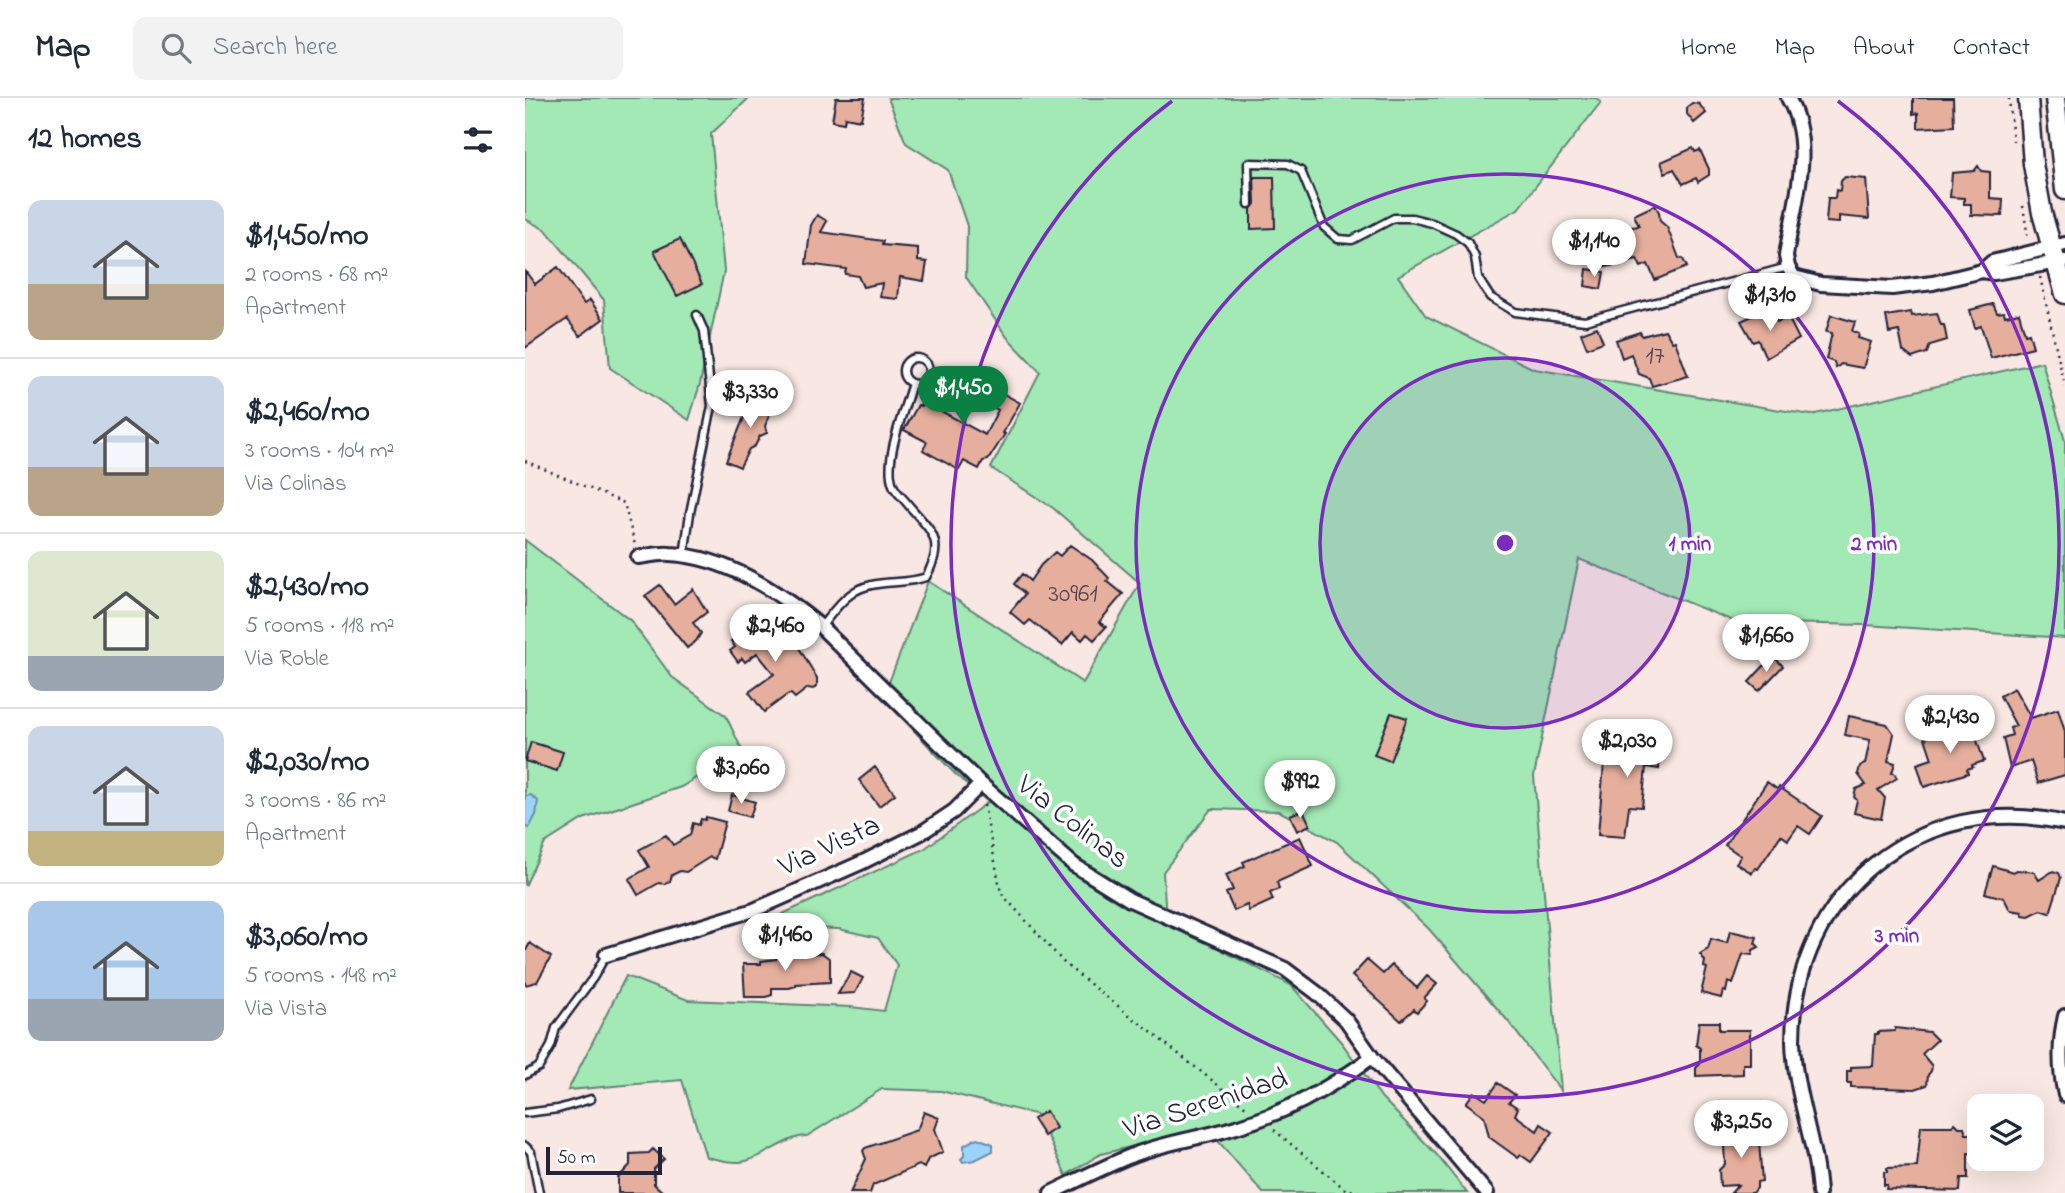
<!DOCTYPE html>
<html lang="en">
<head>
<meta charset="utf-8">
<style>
	:root { --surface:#fff; --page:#f2f2f3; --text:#1f2937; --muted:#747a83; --line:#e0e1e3; --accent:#0b8043 }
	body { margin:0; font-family:"Indie Flower",sans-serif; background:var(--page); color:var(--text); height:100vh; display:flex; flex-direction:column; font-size:26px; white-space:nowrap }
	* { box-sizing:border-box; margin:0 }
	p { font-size:23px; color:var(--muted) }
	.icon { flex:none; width:38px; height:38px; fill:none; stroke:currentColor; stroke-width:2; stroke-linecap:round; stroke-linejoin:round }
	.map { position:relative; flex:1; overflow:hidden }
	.drawer { display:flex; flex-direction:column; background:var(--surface); width:525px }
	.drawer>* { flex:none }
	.tools { position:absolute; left:1442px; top:996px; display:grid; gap:14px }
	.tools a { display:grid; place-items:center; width:77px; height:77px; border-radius:14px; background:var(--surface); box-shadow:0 7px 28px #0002; font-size:35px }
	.scale { position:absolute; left:21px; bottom:18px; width:116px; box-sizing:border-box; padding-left:7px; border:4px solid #22223b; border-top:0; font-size:19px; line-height:24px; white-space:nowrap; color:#22223b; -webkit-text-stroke:5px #fff; paint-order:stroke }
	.price { position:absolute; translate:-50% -60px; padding:0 16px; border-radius:24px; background:#fff; color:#222; font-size:23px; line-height:46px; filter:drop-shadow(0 2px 4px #0008) }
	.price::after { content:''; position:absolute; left:50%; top:42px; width:21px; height:16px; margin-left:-10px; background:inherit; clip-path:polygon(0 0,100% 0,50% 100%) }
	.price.on { background:var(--accent); color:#fff }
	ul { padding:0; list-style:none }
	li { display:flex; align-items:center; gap:21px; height:175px; padding:0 28px }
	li+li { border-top:2px solid var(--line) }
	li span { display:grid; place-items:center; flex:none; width:196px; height:140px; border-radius:14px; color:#555 }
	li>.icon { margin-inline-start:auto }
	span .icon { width:84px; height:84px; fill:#fffc; stroke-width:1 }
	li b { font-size:30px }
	h2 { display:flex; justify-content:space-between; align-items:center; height:84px; padding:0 28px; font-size:30px }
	header { display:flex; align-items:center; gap:42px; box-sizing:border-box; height:98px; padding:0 35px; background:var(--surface); border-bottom:2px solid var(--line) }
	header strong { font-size:33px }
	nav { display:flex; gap:38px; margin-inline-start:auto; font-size:24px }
	.search { width:490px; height:63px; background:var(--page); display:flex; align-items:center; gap:18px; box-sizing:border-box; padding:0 24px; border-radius:14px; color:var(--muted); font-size:26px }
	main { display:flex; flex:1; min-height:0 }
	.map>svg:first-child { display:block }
	.green { fill:#a3e9b5; stroke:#628678; stroke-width:2 }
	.water { fill:#9ad4fa; stroke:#6a8dae; stroke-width:2 }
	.building { fill:#e6af9d; stroke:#22223b; stroke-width:2 }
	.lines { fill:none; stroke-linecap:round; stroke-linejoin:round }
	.service-casing { stroke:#22223b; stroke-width:11 }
	.minor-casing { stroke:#22223b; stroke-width:18 }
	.secondary-casing { stroke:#22223b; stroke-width:23 }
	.path { stroke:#22223b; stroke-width:2.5; stroke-dasharray:2 5; stroke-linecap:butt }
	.service { stroke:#fff; stroke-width:6 }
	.minor { stroke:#fff; stroke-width:12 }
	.secondary { stroke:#fff; stroke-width:18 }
	.ring { fill:none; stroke:#7b2cbf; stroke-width:3.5 }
	.labels { text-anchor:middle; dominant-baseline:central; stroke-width:7; stroke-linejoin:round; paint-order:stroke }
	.number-label { font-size:26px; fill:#534554 }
	.street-label { font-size:30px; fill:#22223b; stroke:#fff }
	.centre { fill:#7b2cbf; stroke:#fff; stroke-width:3.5 }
	.ring-label { font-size:21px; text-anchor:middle; font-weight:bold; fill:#7b2cbf; stroke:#fff; stroke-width:7; stroke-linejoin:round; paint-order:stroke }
</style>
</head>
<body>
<header>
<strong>Map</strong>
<div class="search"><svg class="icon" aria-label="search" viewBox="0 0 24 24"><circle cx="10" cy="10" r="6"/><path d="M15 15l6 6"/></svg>Search here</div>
<nav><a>Home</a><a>Map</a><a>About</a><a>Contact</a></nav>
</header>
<main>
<section class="drawer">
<h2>12 homes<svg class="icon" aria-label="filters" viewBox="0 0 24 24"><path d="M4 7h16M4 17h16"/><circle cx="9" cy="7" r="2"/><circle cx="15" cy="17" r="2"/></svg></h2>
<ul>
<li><span style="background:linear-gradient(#c9d6e8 60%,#b9a48a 0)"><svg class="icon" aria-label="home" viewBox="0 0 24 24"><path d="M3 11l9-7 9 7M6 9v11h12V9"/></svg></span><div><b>$1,450/mo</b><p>2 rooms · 68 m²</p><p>Apartment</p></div></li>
<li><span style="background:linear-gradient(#c9d6e8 65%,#b9a48a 0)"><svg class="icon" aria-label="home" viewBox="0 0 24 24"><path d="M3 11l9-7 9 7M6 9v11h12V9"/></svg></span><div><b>$2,460/mo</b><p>3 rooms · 104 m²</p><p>Via Colinas</p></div></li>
<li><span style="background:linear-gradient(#dfe7d0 75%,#9aa5b1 0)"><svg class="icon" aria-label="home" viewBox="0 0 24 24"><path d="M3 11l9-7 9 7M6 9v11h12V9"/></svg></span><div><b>$2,430/mo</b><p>5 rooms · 118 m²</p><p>Via Roble</p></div></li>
<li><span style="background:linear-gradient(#c9d6e8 75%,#c2b280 0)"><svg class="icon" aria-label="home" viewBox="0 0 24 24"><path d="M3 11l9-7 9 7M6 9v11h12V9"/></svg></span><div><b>$2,030/mo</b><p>3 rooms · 86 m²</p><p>Apartment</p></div></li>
<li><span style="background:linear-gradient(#a9c7e8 70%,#9aa5b1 0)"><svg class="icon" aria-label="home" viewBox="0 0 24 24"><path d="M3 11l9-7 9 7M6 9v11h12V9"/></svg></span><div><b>$3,060/mo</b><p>5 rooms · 148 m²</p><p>Via Vista</p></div></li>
</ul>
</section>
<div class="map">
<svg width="1540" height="1095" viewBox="0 0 1540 1095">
	<rect width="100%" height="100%" fill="#f8e7e2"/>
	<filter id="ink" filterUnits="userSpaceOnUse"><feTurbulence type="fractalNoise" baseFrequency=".0143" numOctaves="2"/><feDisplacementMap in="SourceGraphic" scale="14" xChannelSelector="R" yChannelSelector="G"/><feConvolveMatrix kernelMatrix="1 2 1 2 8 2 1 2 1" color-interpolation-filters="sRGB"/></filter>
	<g filter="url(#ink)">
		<!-- green -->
		<path class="green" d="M 0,0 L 224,0 L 186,36 L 199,173 L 175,286 L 164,322 L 85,270 L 79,202 L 21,132 L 0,121 Z
			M 363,0 L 1071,0 L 1076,4 L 993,111 L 873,178 L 901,218 L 1009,271 L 1286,317 L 1517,264 L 1540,343 L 1540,540 L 1340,527 L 1211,524 L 1054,461 L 1009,678 L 1036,993 L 982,922 L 904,831 L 812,744 L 754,713 L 686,711 L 638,774 L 641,820 L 704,856 L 766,887 L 816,944 L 857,1000 L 911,1056 L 942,1095 L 738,1095 L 682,1030 L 576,1056 L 541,1077 L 513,1017 L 416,993 L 357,991 L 282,1038 C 261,1038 237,1062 215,1064 C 204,1065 191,1061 181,1059 L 157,982 L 43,992 L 101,878 L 163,902 L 326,909 L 359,913 L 372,867 L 353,840 L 314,831 L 248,829 L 249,820 L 399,751 L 463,704 L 430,676 L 358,600 L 403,483 L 558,585 L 615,485 L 528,410 L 466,370 L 515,274 L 482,239 L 441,179 L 442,128 L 423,72 L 381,45 Z
			M 0,442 L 106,523 L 147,579 L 201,618 L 217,652 L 156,689 L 58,721 L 20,745 L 0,788 Z"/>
		<!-- water -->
		<path class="water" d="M 6,697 L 13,703 L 11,717 L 4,730 L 0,729 L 0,698 Z
			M 452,1040 L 468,1046 L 468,1053 L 450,1062 L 438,1064 L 436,1061 L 439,1058 L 439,1047 Z"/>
		<!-- building -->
		<path class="building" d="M 311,0 L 340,0 L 336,22 L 320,19 L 319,25 L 307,23 Z
			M 1388,0 L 1428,0 L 1429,28 L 1393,30 L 1393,15 L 1388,16 Z
			M 1167,5 L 1174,6 L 1181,15 L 1169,25 L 1162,16 L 1162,9 Z
			M 1168,50 L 1170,54 L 1175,52 L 1184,71 L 1184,77 L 1173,84 L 1171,80 L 1158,86 L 1149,71 L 1140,75 L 1136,64 Z
			M 1453,68 L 1456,73 L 1465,74 L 1465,100 L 1478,101 L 1477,118 L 1446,117 L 1446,106 L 1439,106 L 1439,100 L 1425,99 L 1427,75 L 1449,73 Z
			M 729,79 L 749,79 L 750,130 L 726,131 L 726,111 L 730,106 Z
			M 1320,79 L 1341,81 L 1344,121 L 1314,118 L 1314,125 L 1301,124 L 1303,100 L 1310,100 L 1311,92 L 1315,93 L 1316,83 Z
			M 1130,107 L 1134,114 L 1135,123 L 1142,129 L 1154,160 L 1158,161 L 1162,169 L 1130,182 L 1123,166 L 1116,169 L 1112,161 L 1081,169 L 1072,151 L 1091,142 L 1088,135 L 1094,131 L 1114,128 L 1109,117 Z
			M 292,117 L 302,123 L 296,134 L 358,143 L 357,147 L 393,150 L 393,163 L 402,164 L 399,183 L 375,179 L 373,201 L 355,199 L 357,185 L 338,189 L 333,178 L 320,176 L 321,171 L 281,166 L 286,127 Z
			M 155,141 L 177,186 L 152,198 L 129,153 Z
			M 33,169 L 59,206 L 65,202 L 78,221 L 55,238 L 42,221 L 0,250 L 0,173 L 10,186 Z
			M 1062,171 L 1079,174 L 1076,191 L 1060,188 Z
			M 1468,206 L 1472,215 L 1479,214 L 1480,218 L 1494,215 L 1500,236 L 1504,235 L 1508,249 L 1466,260 L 1456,228 L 1450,230 L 1445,212 Z
			M 1238,213 L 1244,222 L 1250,220 L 1252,224 L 1263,219 L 1274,241 L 1241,260 L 1233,242 L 1228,244 L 1216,223 Z
			M 1386,214 L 1387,218 L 1412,215 L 1416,227 L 1419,227 L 1422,242 L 1405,247 L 1402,255 L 1387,260 L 1378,253 L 1374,233 L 1364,235 L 1361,218 Z
			M 1306,217 L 1330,224 L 1327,233 L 1334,236 L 1333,240 L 1346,244 L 1338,270 L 1316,266 L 1311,270 L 1309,264 L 1301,261 L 1307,235 L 1301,234 Z
			M 1072,229 L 1078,244 L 1062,250 L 1056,235 Z
			M 1140,232 L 1147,244 L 1150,243 L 1163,278 L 1127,288 L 1124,280 L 1114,276 L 1106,256 L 1097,260 L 1091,242 L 1115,234 L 1117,238 Z
			M 450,272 L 474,285 L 470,291 L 495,305 L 478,335 L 480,336 L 463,362 L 458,363 L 454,371 L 439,363 L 434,372 L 398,352 L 402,344 L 379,332 L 393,307 L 396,308 L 403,295 L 419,304 L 416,313 L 460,337 L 473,312 L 439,293 Z
			M 229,298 L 246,305 L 243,313 L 244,318 L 240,328 L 242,335 L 235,338 L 230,348 L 224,351 L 215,369 L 201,363 L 220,317 L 215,314 L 220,303 L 225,306 Z
			M 545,447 L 567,462 L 584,480 L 582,483 L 598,496 L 574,524 L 581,529 L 569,542 L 562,536 L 557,542 L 548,534 L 537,547 L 505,522 L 500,527 L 485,514 L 500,496 L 489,486 L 497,476 L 505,483 L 516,467 L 530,454 L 535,458 Z
			M 135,487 L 149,506 L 168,491 L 182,514 L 168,525 L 176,535 L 171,543 L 162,550 L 120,498 Z
			M 240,520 L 250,533 L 254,530 L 264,543 L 270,543 L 292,580 L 292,588 L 288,591 L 283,590 L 270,600 L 266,596 L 262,597 L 239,614 L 224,594 L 249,576 L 232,555 L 220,564 L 217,560 L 213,564 L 205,553 L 210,549 L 206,543 Z
			M 1248,558 L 1258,568 L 1234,593 L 1224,584 Z
			M 1489,590 L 1506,620 L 1533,611 L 1540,634 L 1540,677 L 1513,685 L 1506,663 L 1485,670 L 1478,640 L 1487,637 L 1485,630 L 1491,628 L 1475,598 Z
			M 866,615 L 882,620 L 865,663 L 849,657 Z
			M 1324,618 L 1362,626 L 1369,636 L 1363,663 L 1370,665 L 1367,675 L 1369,675 L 1372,680 L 1353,692 L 1360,700 L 1356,721 L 1329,715 L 1332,702 L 1329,699 L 1331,691 L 1341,687 L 1333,676 L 1335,668 L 1340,666 L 1345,642 L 1320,637 Z
			M 1446,625 L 1459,663 L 1447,667 L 1448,669 L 1442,671 L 1443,675 L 1399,689 L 1392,666 L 1407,661 L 1400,640 Z
			M 1100,630 L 1137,635 L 1134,671 L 1121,669 L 1117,709 L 1104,708 L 1100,739 L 1073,737 L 1079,665 L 1088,666 L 1089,649 L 1098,649 Z
			M 6,644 L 38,654 L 32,673 L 0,663 Z
			M 350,669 L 370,696 L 354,708 L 334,682 Z
			M 1242,684 L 1252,691 L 1254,689 L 1297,718 L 1285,736 L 1273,728 L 1263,742 L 1256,737 L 1233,771 L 1230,770 L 1227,775 L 1211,765 L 1216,758 L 1200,747 Z
			M 207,697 L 230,704 L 225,719 L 203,713 Z
			M 778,712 L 785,727 L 772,733 L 765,717 Z
			M 181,719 L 200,724 L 190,761 L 185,759 L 161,774 L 155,773 L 147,777 L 145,783 L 140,786 L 134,785 L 113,797 L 104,781 L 124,769 L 114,752 L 141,737 L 148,747 L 165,737 L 168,725 L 174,727 L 176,721 L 180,722 Z
			M 775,739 L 788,768 L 752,784 L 754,791 L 745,795 L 748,802 L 724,813 L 722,807 L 709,813 L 701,795 L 708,792 L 701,777 L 720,768 L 718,764 Z
			M 1468,768 L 1488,774 L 1492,772 L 1509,774 L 1514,782 L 1528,773 L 1534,775 L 1536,780 L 1525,815 L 1516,812 L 1504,818 L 1498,817 L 1497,814 L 1485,812 L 1479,800 L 1460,795 Z
			M 1205,833 L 1232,839 L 1230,845 L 1234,849 L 1228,852 L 1227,857 L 1218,856 L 1208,886 L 1203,884 L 1201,894 L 1198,893 L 1196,900 L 1176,895 L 1182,870 L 1179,869 L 1180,863 L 1175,856 L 1183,851 L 1186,841 L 1202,845 Z
			M 5,845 L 26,859 L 12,884 L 0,887 L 0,854 Z
			M 297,855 L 305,861 L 305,884 L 271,886 L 271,888 L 264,890 L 247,890 L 247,897 L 241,899 L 220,899 L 218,866 L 236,866 L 236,863 L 251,861 L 251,857 Z
			M 842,862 L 858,876 L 867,867 L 892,890 L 902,878 L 912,886 L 899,900 L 902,903 L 892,914 L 889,911 L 876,923 L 827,878 Z
			M 326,874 L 338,880 L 330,895 L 313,896 Z
			M 1174,924 L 1194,924 L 1194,932 L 1225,932 L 1225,966 L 1218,966 L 1218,976 L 1171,978 L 1171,970 L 1175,966 L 1175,950 L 1171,947 Z
			M 1370,930 L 1404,934 L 1412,942 L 1397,956 L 1407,968 L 1406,973 L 1403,977 L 1402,987 L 1390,991 L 1326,989 L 1326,985 L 1322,985 L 1322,973 L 1326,973 L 1326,969 L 1348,968 L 1350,936 L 1353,936 L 1353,934 L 1370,933 Z
			M 973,985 L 990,997 L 984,1004 L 993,1010 L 990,1017 L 1012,1033 L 1016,1026 L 1028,1034 L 1006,1064 L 996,1057 L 993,1060 L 964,1039 L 959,1018 L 941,1005 L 949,994 L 961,1002 Z
			M 521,1013 L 531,1030 L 519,1038 L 508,1021 Z
			M 399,1014 L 414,1020 L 410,1031 L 418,1054 L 403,1061 L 399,1070 L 394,1067 L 348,1087 L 345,1095 L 325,1095 L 341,1061 L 338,1053 L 340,1050 L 392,1032 Z
			M 1430,1025 L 1434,1029 L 1439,1029 L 1441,1036 L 1452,1036 L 1452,1044 L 1454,1044 L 1454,1056 L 1443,1055 L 1443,1080 L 1436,1080 L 1435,1093 L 1361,1091 L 1362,1087 L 1359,1087 L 1359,1074 L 1362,1074 L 1362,1070 L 1392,1069 L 1396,1028 L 1427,1028 Z
			M 1218,1026 L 1218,1029 L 1226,1029 L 1227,1044 L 1234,1044 L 1237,1083 L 1232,1084 L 1232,1090 L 1228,1095 L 1206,1095 L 1213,1087 L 1195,1088 L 1194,1072 L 1200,1066 L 1198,1027 Z
			M 128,1051 L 139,1061 L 129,1071 L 129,1086 L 139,1095 L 93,1095 L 93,1080 L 105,1067 L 105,1056 L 124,1055 Z"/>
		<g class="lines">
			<!-- service casing -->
			<g class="service-casing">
				<path id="service" d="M 724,106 L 723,65 L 763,66 L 776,73 L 799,129 L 813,141 L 827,142 L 869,120 L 887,120 L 907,125 L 931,136 L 943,145 L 950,159 L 953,180 L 965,199 L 990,214 L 1060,223 L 1263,169
					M378 273a13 13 0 1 1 26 0a13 13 0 1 1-26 0Z
					M 159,458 L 165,415 L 187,308 L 179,233 L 172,217
					M 296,529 C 305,518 314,504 326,496 C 346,480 378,488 401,479 C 422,441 405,433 381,404 C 377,399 370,393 368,387 C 358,362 380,311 387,285
					M 0,977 L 14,969 L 26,948 L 31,930 L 68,880 L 81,857
					M 0,1015 L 33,1011 L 66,1001
					M 0,1048 L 6,1054 L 14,1095"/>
			</g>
			<!-- minor casing -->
			<g class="minor-casing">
				<path id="minor" d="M 1263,0 C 1291,49 1268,107 1261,158 L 1263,169 L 1269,179 L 1296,186 L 1367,190 L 1408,185 L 1457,173 L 1469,175 L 1540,163
					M 1457,173 L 1467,164 L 1540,146
					M 113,459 C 123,458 135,455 145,456 C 202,459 254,494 296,529 L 456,686 L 549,767 L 605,802 L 760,871 L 792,895 L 821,922 L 847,959 L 962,1095
					M 81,857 L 229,812 L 338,764 L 396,735 L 429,713 L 456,686
					M 1540,918 C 1534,944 1534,971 1540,997
					M 526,1095 C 553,1082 580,1068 608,1057 C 638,1045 670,1041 701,1032 C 759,1016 799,994 847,959
					M 1294,1095 C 1291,1044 1269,995 1268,943 C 1268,794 1395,692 1540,725"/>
			</g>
			<!-- secondary casing -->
			<g class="secondary-casing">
				<path id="secondary" d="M 1503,0 L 1508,66 L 1517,115 L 1540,196
					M 1530,0 L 1540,92"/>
			</g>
			<!-- path -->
			<path class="path" d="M 1484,0 L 1488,43
				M 1498,108 L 1503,140
				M 1515,179 L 1540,289
				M 0,363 L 99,405 L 110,447
				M 459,707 L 476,795 L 541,867 L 722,1010
				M 749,1032 L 820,1091 L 839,1095"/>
			<!-- service -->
			<use href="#service" class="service"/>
			<!-- minor -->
			<use href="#minor" class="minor"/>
			<!-- secondary -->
			<use href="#secondary" class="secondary"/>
		</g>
	</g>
	<!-- distance rings -->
	<circle cx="980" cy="445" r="185" fill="#7b2cbf" fill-opacity=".12"/>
	<g class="ring">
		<circle cx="980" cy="445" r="185"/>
		<circle cx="980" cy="445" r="369"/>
		<path d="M1313 3A554 554 0 1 1 647 3"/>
	</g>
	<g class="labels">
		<!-- number labels -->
		<g class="number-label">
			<text x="1130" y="259">17</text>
			<text x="548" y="497">30961</text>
		</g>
		<!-- street labels -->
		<g class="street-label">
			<text transform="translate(547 725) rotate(38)">Via Colinas</text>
			<text transform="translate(305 749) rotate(-25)">Via Vista</text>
			<text transform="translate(681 1007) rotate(-18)">Via Serenidad</text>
		</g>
	</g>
	<circle cx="980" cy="445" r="10" class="centre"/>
	<g class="ring-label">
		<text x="1165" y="452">1 min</text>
		<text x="1349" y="452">2 min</text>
		<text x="1372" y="844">3 min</text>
	</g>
</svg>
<div class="tools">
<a><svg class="icon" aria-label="layers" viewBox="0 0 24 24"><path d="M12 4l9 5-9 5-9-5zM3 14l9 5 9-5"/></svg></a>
</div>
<div class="scale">50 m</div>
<b class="price" style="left:1069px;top:181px">$1,140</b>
<b class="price" style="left:1245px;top:235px">$1,310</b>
<b class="price on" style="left:438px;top:328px">$1,450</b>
<b class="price" style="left:225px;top:332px">$3,330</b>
<b class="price" style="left:250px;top:566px">$2,460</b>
<b class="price" style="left:1241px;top:576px">$1,660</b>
<b class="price" style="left:1425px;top:657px">$2,430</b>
<b class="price" style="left:1102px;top:681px">$2,030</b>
<b class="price" style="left:216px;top:708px">$3,060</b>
<b class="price" style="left:775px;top:722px">$992</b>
<b class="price" style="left:260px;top:875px">$1,460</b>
<b class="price" style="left:1216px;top:1062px">$3,250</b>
</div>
</main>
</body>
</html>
